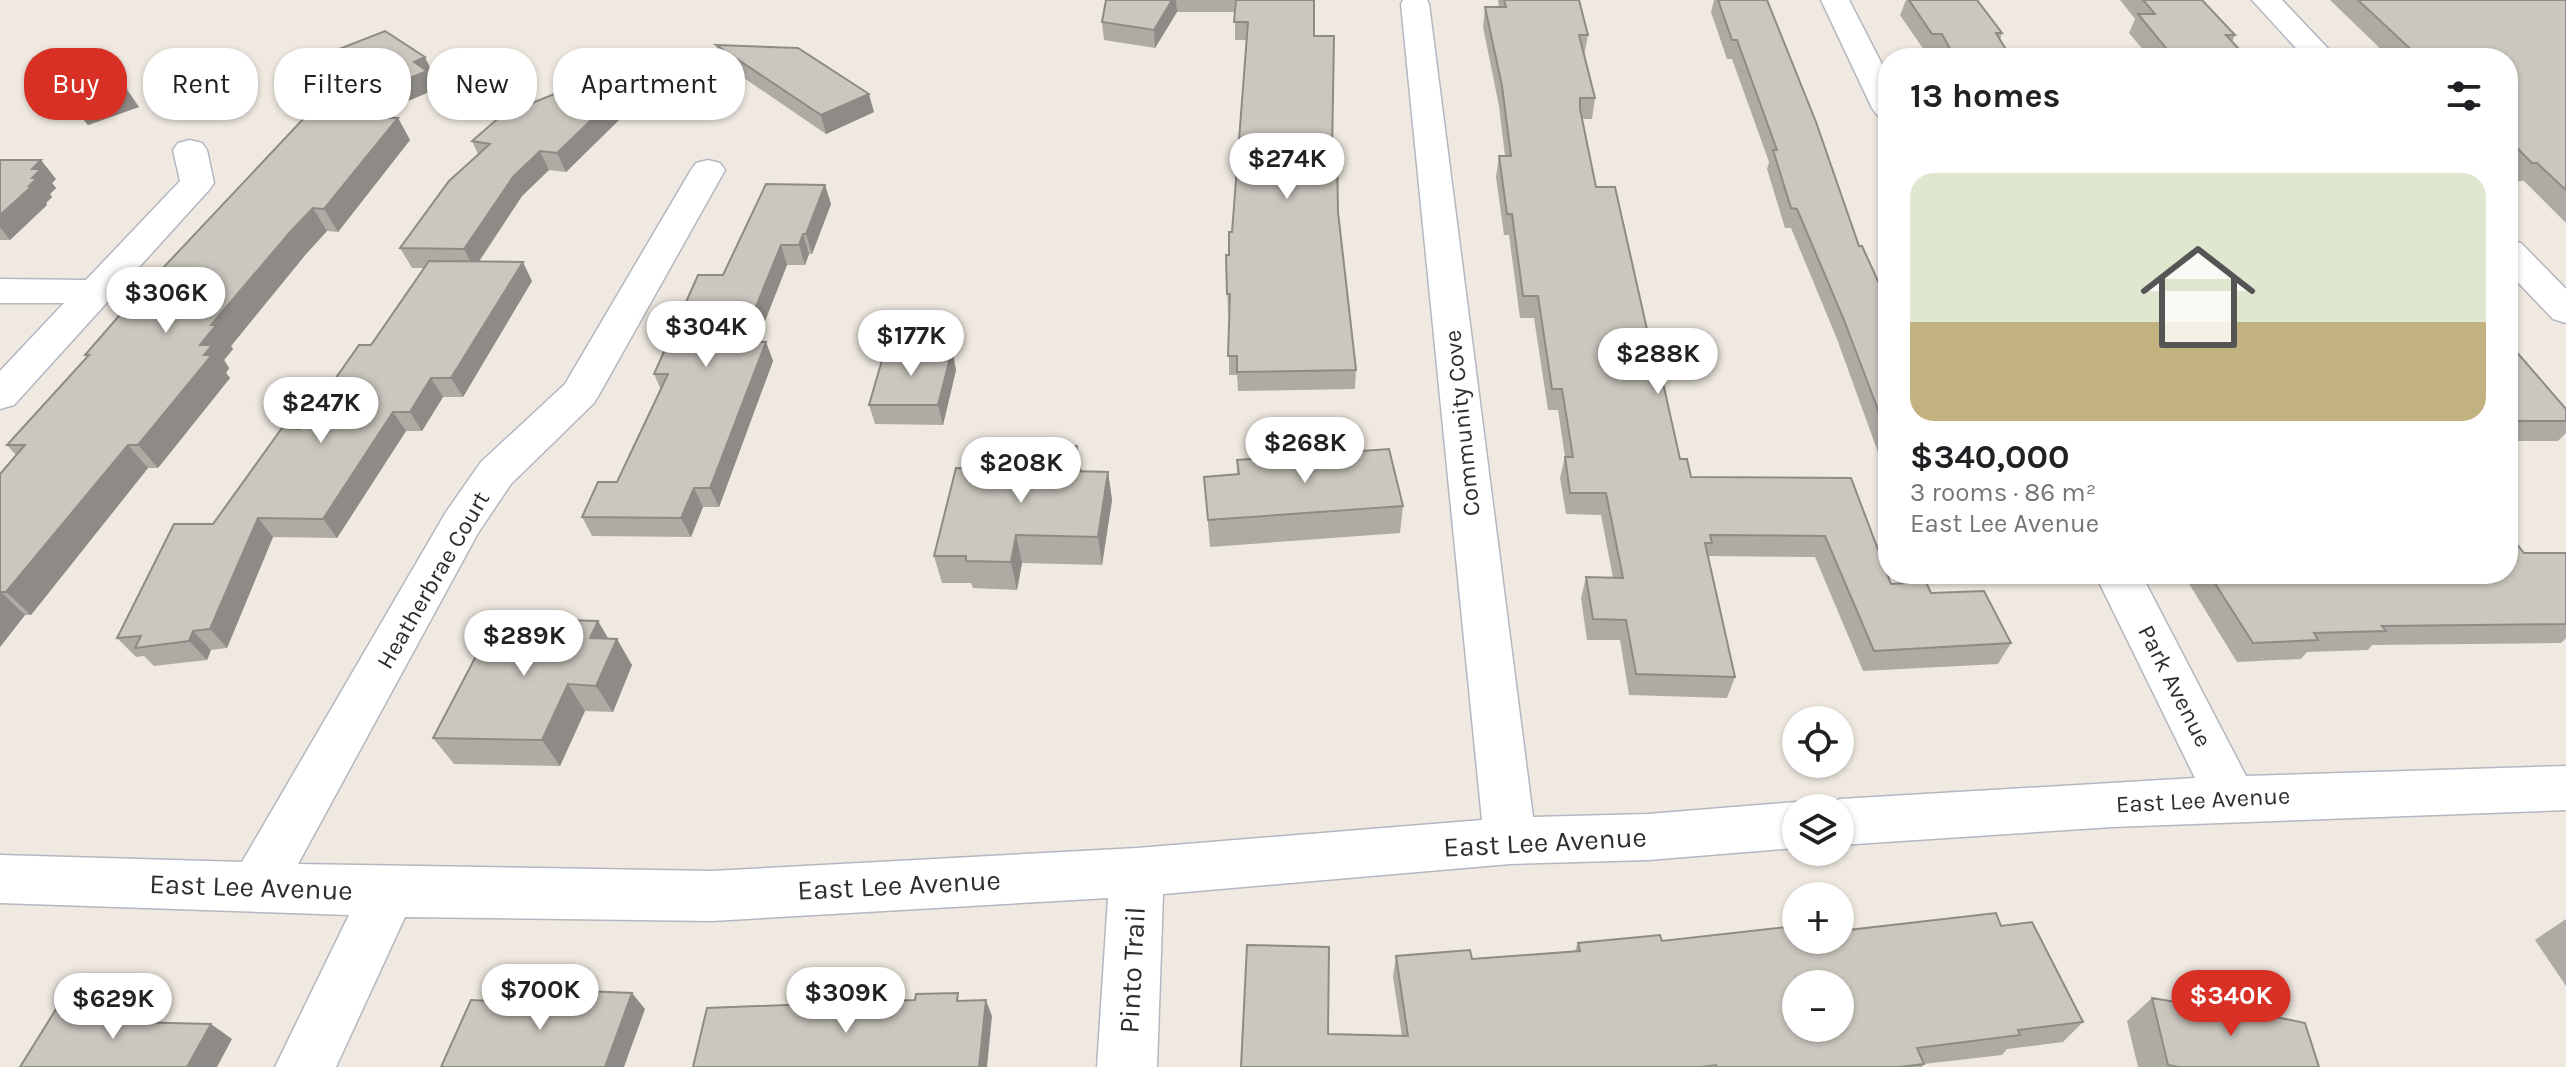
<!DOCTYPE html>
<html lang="en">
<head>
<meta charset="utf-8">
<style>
	:root { --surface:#fff; --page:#f6f6f6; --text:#202124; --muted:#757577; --accent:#d93025 }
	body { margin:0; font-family:Karla,sans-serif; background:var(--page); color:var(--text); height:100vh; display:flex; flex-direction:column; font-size:30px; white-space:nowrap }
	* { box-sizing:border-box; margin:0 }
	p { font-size:26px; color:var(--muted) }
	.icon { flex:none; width:44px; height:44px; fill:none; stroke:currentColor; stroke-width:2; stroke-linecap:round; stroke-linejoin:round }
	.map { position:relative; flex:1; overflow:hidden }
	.drawer { position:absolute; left:1878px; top:48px; width:640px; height:536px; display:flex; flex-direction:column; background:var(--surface); border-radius:32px; box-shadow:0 2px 6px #0004 }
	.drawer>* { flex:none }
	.guide { position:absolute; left:24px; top:48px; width:760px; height:72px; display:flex; gap:16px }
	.controls { position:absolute; left:1782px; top:706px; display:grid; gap:16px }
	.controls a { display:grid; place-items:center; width:72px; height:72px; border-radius:50%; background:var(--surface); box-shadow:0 2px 6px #0004; font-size:40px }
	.price { position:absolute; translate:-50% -68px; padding:0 18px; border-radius:28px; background:#fff; color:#222; font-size:26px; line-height:52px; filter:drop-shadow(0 2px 4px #0008) }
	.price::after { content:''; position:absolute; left:50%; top:48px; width:24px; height:18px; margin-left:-12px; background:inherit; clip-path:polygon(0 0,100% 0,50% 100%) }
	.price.selected { background:var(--accent); color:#fff }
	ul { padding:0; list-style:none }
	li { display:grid; align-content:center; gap:16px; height:424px; padding:0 32px }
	li span { display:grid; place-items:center; height:248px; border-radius:24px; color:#555 }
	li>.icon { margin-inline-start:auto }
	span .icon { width:144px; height:144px; fill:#fffc; stroke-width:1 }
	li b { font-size:34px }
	h2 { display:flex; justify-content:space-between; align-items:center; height:96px; padding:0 32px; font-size:34px }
	.pill { padding:0 28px; border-radius:32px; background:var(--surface); box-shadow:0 2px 6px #0004; font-size:28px; line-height:72px }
	.pill.selected { background:var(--accent); color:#fff }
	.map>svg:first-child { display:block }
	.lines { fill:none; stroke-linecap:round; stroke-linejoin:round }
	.minor-casing { stroke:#b4b7c1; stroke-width:3 }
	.minor { fill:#fff; fill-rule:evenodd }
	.wall { fill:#afaba4 }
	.shaded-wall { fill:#8e8b86 }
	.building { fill:#cbc7bf; stroke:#8e8b86; stroke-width:2; fill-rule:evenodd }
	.labels { text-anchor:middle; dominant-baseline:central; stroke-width:6; stroke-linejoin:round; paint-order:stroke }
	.street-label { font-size:24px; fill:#2e2e2e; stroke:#fff }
	.near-street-label { font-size:28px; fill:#2e2e2e; stroke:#fff }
</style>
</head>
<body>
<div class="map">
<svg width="2566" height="1067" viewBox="0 0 2566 1067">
	<rect width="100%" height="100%" fill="#efe9e1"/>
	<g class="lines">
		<!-- minor casing -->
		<g class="minor-casing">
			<path id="minor" d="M 1403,0 L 1427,0 L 1429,4 L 1533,817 L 1648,814 L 1796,802 L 1813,808 L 1796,808 L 1796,848 L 1648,860 L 1510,864 L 1163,894 L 1157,1067 L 1097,1067 L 1108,898 L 712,921 L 405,917 L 336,1067 L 275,1067 L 349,915 L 0,903 L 0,855 L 242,862 L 446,512 L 481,462 L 565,384 L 691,170 L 696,163 L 708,160 L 720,163 L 725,170 L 600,393 L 594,403 L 511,484 L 478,533 L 298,864 L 712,871 L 1137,848 L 1482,820 L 1401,4 Z
				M 1821,0 L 1849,0 L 1888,76 L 1888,118 L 1877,115 L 1872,108 Z
				M 2252,0 L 2282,0 L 2337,58 L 2305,58 Z
				M 190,140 L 202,143 L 207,150 L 214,183 L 209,190 L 14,405 L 0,409 L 0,371 L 64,303 L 0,303 L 0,279 L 86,280 L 180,181 L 173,150 L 178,143 Z
				M 2508,240 L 2521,243 L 2566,289 L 2566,323 L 2553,319 L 2508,272 Z
				M 2095,574 L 2141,574 L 2246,776 L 2566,766 L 2566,810 L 2112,827 L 1840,845 L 1840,808 L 1820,808 L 1840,799 L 2195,778 Z"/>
		</g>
		<!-- minor -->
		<use href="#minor" class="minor"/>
	</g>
	<!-- wall -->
	<path class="wall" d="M 1106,0 L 1314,0 L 1314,36 L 1332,155 L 1356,370 L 1355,389 L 1238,391 L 1237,375 L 1229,375 L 1229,314 L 1228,314 L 1226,255 L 1229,255 L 1232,232 L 1247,40 L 1235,40 L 1235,12 L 1177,12 L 1155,48 L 1104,40 L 1102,22 Z
		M 1498,0 L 1579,0 L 1588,35 L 1584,56 L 1595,98 L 1592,119 L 1582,119 L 1596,187 L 1653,356 L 1680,459 L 1691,477 L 1851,478 L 1891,584 L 1931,593 L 2011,643 L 1998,664 L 1863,671 L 1815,557 L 1708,556 L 1735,677 L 1727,698 L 1629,695 L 1620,640 L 1587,640 L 1581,598 L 1586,577 L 1613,578 L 1601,515 L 1566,514 L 1560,478 L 1565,457 L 1558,410 L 1548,410 L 1534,318 L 1520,318 L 1509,235 L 1504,235 L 1496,177 L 1499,156 L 1505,156 L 1499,106 L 1483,27 L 1485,7 L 1499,7 Z
		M 1714,0 L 1767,0 L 1859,246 L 1888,303 L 1888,480 L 1837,339 L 1791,228 L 1785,228 L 1767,169 L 1769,162 L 1732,59 L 1727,59 L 1711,12 Z
		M 1906,0 L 1977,0 L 2002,33 L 2000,40 L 2011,58 L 1938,58 L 1935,53 L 1926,53 L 1900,15 Z
		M 2120,0 L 2202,0 L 2235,35 L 2232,42 L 2247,58 L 2150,58 L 2129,33 L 2135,19 Z
		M 2330,0 L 2566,0 L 2566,223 L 2524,181 L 2518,181 L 2508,171 L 2508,58 L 2390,58 Z
		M 716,45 L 874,112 L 826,134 L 722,63 Z
		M 664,50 L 671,69 L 566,172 L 549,170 L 522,196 L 479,262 L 532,281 L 463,397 L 443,397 L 422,431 L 406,431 L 337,538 L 273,537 L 227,648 L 211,650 L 207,660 L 154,666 L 144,656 L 136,657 L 117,638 L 213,524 L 300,429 L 371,345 L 424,268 L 412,268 L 400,248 L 478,154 L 472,141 Z
		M 298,65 L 434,76 L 430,77 L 436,89 L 369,118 L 398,118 L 410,140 L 338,232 L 327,231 L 306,254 L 231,346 L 233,349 L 224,360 L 229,368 L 226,373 L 230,378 L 158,468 L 148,468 L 31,615 L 25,615 L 0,647 L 0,474 L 16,455 L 7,445 L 87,357 L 85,355 L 354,117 L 309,83 Z
		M 47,77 L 139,107 L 88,125 L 61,96 Z
		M 0,160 L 56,179 L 52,183 L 56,188 L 50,194 L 52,197 L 46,203 L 47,205 L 10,240 L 0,240 Z
		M 825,185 L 831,204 L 812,254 L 809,254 L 805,265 L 787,265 L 757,342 L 766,342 L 773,361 L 719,507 L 703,507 L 691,537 L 592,536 L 582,517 L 617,482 L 661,390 L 654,374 L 723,275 Z
		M 2508,342 L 2566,409 L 2566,433 L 2558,441 L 2508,441 Z
		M 952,350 L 956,370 L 943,425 L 875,424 L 869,405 Z
		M 1237,460 L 1403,506 L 1400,533 L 1210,547 L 1204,477 L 1237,474 Z
		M 1081,471 L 1108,472 L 1112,500 L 1102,565 L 1022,563 L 1017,590 L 973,588 L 971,583 L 942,583 L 934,556 Z
		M 2524,553 L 2566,553 L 2566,638 L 2561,643 L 2372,645 L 2368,650 L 2307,652 L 2301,659 L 2237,662 L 2183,574 L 2278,574 L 2283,582 L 2411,577 L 2414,574 L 2508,574 Z
		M 598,621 L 608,638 L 632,665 L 613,712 L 585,711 L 560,766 L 454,764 L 433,738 Z
		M 2566,919 L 2566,986 L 2535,940 Z
		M 2001,926 L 2083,1022 L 2063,1042 L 2007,1049 L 2002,1055 L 1924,1064 L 1922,1067 L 1241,1067 L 1328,1034 L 1402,1036 L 1393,977 L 1396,956 L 1472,959 L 1575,951 L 1578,943 L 1796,940 Z
		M 2152,998 L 2193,1005 L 2198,1001 L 2319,1067 L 2138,1067 L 2127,1021 Z"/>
	<!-- shaded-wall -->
	<path class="shaded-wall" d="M 1172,0 L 1176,0 L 1177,12 L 1155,48 L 1154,30 Z
		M 664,50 L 671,69 L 566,172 L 557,153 Z
		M 425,57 L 434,76 L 430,77 L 436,89 L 359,122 L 349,103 L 414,62 Z
		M 126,88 L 139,107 L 88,125 L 74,106 Z
		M 869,94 L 874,112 L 826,134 L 821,115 Z
		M 398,118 L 410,140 L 338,232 L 324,209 Z
		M 540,151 L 549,170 L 522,196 L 474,268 L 464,249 L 513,177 Z
		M 41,160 L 56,179 L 52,183 L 56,188 L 50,194 L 52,197 L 46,203 L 47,205 L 10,240 L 0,227 L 0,215 L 29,186 L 32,178 L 32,169 Z
		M 825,185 L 831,204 L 812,254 L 806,234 Z
		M 313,208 L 327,231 L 306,254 L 231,346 L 233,349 L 224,360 L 229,368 L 226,373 L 230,378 L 158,468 L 138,445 L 211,325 L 291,231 Z
		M 803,234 L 809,254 L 805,265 L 799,245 Z
		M 781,245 L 787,265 L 749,361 L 742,341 Z
		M 523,262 L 532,281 L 463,397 L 451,378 Z
		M 766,342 L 773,361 L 719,507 L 710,488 Z
		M 952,350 L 956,370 L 943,425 L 938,405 Z
		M 431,378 L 443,397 L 422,431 L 410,412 Z
		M 393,412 L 406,431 L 337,538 L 323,519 Z
		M 128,445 L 148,468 L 31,615 L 6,592 Z
		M 1077,446 L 1082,474 L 1073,471 Z
		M 1108,472 L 1112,500 L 1102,565 L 1098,537 Z
		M 694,488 L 703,507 L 691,537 L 681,518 Z
		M 258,518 L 273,537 L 227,648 L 210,629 Z
		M 1016,535 L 1022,563 L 1017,590 L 1011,562 Z
		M 1,592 L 25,615 L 0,647 L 0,594 Z
		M 598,621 L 613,647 L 617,639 L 632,665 L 613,712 L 596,686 L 590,638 Z
		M 193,631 L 211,650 L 207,660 L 189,641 Z
		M 568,684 L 585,711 L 560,766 L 542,740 Z
		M 632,993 L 645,1009 L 624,1067 L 605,1067 Z
		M 986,1000 L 992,1016 L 987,1067 L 979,1067 Z
		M 137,1008 L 160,1023 L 129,1022 Z
		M 211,1024 L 232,1039 L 217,1067 L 187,1067 Z"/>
	<!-- building -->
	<path class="building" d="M 1106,0 L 1172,0 L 1154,30 L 1102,22 Z
		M 1236,0 L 1314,0 L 1314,36 L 1334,36 L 1332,155 L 1337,155 L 1338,212 L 1356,370 L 1237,372 L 1237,356 L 1228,356 L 1230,294 L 1227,294 L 1226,255 L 1229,255 L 1229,232 L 1232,232 L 1248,22 L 1234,22 Z
		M 1504,0 L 1579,0 L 1588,35 L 1579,35 L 1595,98 L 1580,98 L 1580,109 L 1596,187 L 1615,187 L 1653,356 L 1657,356 L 1680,459 L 1687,459 L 1691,477 L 1851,478 L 1891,584 L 1926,582 L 1931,593 L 1984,591 L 2011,643 L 1874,651 L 1825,536 L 1710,535 L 1712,543 L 1705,543 L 1735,677 L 1636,674 L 1626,620 L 1593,619 L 1586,577 L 1623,578 L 1606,493 L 1570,493 L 1565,457 L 1573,457 L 1562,389 L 1552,389 L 1538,296 L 1523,296 L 1512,214 L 1507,214 L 1499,156 L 1511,156 L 1502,86 L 1485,7 L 1506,7 Z
		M 1718,0 L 1767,0 L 1816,122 L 1859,246 L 1862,246 L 1888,303 L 1888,436 L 1844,320 L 1797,209 L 1791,208 L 1773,150 L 1777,150 L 1737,40 L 1732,40 Z
		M 1909,0 L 1977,0 L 2002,33 L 1996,33 L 2011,58 L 1955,58 L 1942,34 L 1932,34 Z
		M 2143,0 L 2202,0 L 2235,35 L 2226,35 L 2247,58 L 2174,58 L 2138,14 L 2155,14 Z
		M 2358,0 L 2566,0 L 2566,190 L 2537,163 L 2532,163 L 2508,139 L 2508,58 L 2420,58 Z
		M 385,31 L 425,57 L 414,62 L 427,71 L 349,103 L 298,65 Z
		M 716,45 L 798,48 L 869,94 L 821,115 Z
		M 664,50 L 557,153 L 540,151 L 513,177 L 464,249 L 400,248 L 449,181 L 490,144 L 472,141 L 502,115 Z
		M 99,60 L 126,88 L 74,106 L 47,77 Z
		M 305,117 L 398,118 L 324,209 L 313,208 L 291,231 L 211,325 L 216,325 L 200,345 L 212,345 L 204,355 L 212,355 L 138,445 L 128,445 L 6,592 L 1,592 L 0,594 L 0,474 L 25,445 L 7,445 L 89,355 L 85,355 L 131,302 Z
		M 0,160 L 41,160 L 32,169 L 41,169 L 32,178 L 37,178 L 29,186 L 32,186 L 0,215 Z
		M 766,184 L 825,185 L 806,234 L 803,234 L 799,245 L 781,245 L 742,341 L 766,342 L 710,488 L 694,488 L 681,518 L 582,517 L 598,482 L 617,482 L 668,374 L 654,374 L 698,275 L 723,275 Z
		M 429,261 L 523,262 L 451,378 L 431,378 L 410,412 L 393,412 L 323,519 L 258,518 L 210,629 L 193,631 L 189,641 L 135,648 L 141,636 L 117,638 L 174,524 L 213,524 L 282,428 L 300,429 L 359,345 L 371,345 Z
		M 2508,342 L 2566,409 L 2566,421 L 2511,421 L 2508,417 Z
		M 885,350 L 952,350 L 938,405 L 869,405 Z
		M 1030,445 L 1077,446 L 1073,471 L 1108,472 L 1098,537 L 1016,535 L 1011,562 L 966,561 L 966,556 L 934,556 L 956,468 L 1024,470 Z
		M 1389,449 L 1403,506 L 1208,520 L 1204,477 L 1239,474 L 1237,460 Z
		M 2508,533 L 2524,553 L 2566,553 L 2566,624 L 2382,626 L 2386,631 L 2314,633 L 2318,640 L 2253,643 L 2209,574 L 2278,574 L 2283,582 L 2425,576 L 2423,574 L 2508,574 Z
		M 496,618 L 598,621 L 590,638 L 617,639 L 596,686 L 568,684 L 542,740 L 433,738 Z
		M 1996,913 L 2001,926 L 2032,922 L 2083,1022 L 2018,1030 L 2020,1035 L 1917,1048 L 1924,1064 L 1899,1067 L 1717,1067 L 1716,1065 L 1701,1067 L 1241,1067 L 1247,945 L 1329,947 L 1328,1034 L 1408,1036 L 1396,956 L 1470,950 L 1472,959 L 1580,951 L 1578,943 L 1660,935 L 1662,941 L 1796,926 L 1796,940 L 1840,940 L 1840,931 ZM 1796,984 L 1840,984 L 1840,1028 L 1796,1028 Z
		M 559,990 L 632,993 L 605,1067 L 441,1067 L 471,1000 L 554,1004 Z
		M 958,993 L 957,1001 L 986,1000 L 979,1067 L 693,1067 L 707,1008 L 915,1000 L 916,994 Z
		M 2152,998 L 2199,1006 L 2198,1001 L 2305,1023 L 2319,1067 L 2179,1067 L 2168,1065 Z
		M 58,1006 L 137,1008 L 129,1022 L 211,1024 L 187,1067 L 20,1067 Z"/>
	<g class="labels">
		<!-- street labels -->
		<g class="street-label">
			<text transform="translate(1462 423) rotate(-96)">Community Cove</text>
			<text transform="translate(433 580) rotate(-60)">Heatherbrae Court</text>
			<text transform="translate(2175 686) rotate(63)">Park Avenue</text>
			<text transform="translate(2203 800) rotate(-3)">East Lee Avenue</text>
		</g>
		<!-- near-street labels -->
		<g class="near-street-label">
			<text transform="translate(1545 842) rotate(-3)">East Lee Avenue</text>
			<text transform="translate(899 885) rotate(-3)">East Lee Avenue</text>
			<text transform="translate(251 887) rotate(2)">East Lee Avenue</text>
			<text transform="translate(1132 970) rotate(-87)">Pinto Trail</text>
		</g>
	</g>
</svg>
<div class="controls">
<a><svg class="icon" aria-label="locate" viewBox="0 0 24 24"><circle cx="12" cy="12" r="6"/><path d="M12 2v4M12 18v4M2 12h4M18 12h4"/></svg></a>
<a><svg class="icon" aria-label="layers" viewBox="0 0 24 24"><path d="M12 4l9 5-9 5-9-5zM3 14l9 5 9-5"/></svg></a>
<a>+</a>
<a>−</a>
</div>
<b class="price" style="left:1287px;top:201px">$274K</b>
<b class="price" style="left:166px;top:335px">$306K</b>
<b class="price" style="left:706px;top:369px">$304K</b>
<b class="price" style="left:911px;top:378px">$177K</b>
<b class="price" style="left:1658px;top:396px">$288K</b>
<b class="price" style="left:321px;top:445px">$247K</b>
<b class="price" style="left:1305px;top:485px">$268K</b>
<b class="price" style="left:1021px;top:505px">$208K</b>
<b class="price" style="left:524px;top:678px">$289K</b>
<b class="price" style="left:540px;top:1032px">$700K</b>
<b class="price" style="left:846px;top:1035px">$309K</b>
<b class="price selected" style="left:2231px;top:1038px">$340K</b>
<b class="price" style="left:113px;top:1041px">$629K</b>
<div class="guide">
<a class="pill selected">Buy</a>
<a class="pill">Rent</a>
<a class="pill">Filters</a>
<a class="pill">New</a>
<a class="pill">Apartment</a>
</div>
<section class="drawer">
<h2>13 homes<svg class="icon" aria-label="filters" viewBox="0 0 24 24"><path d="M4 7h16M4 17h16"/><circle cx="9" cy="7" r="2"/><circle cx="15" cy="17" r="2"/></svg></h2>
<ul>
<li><span style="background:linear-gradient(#dfe7d0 60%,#c2b280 0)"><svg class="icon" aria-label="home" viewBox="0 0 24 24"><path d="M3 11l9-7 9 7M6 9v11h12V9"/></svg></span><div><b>$340,000</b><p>3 rooms · 86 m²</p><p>East Lee Avenue</p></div></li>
</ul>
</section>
</div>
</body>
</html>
